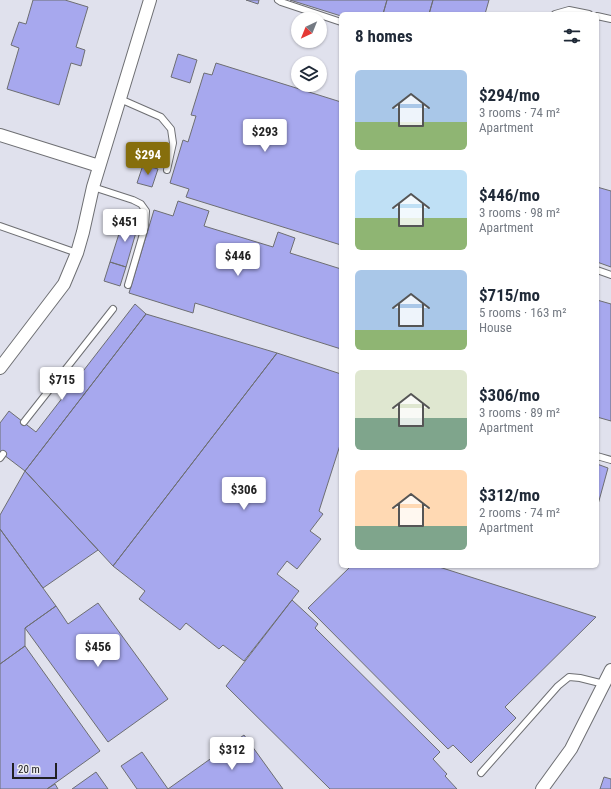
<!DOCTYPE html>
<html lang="en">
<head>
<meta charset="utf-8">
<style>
	:root { --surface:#fff; --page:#f2f2f3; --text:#1f2937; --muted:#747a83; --accent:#866e0c }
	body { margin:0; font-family:"Roboto Condensed",sans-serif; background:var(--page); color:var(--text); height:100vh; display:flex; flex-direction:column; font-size:15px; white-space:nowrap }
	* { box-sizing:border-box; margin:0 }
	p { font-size:13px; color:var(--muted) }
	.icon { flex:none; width:22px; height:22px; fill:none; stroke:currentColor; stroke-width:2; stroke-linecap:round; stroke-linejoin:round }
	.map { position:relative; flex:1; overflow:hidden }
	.drawer { position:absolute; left:339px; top:12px; width:260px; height:556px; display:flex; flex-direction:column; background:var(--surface); border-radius:6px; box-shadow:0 1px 3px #0004 }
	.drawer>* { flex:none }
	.needle { width:26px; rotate:223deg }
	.buttons { position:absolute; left:291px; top:12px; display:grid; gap:8px }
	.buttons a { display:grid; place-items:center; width:36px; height:36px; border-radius:50%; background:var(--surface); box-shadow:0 1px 3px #0004; font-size:20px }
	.scale { position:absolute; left:12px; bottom:10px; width:45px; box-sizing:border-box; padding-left:4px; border:2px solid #202022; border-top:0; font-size:11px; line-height:14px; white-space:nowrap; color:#202022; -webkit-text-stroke:3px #ececf1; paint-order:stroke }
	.price { position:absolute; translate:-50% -34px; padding:0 9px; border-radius:4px; background:#fff; color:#222; font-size:13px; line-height:26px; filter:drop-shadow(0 1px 2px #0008) }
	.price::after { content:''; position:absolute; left:50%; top:24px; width:12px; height:9px; margin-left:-6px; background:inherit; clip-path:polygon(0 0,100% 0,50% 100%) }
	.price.current { background:var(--accent); color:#fff }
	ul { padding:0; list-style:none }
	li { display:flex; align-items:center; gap:12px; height:100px; padding:0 16px }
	li span { display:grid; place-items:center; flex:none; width:112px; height:80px; border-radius:6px; color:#555 }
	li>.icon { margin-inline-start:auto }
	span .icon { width:48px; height:48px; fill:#fffc; stroke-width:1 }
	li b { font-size:17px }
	h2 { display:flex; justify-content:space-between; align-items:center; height:48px; padding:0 16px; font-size:17px }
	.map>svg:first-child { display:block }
	.built { fill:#e0e1ed; fill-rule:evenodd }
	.building { fill:#a7a8ee; stroke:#6d6e72 }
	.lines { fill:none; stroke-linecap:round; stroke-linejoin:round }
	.service-casing { stroke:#6e6f73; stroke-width:8 }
	.minor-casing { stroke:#6e6f73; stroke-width:14 }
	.service { stroke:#fff; stroke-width:6 }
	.minor { stroke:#fff; stroke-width:12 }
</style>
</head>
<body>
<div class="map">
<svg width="611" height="789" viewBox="0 0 611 789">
	<rect width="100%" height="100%" fill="#ececf1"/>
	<!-- built -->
	<path class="built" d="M 0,0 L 611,0 L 611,789 L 0,789 ZM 341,14 L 597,14 L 597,566 L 341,566 ZM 298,19 L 320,19 L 320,41 L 298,41 ZM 298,63 L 320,63 L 320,85 L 298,85 Z"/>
	<!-- building -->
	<path class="building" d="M 33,0 L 65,0 L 88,7 L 76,47 L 85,50 L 81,66 L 71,63 L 59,105 L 7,89 L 19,48 L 11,45 L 19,22 L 26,24 Z
		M 246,0 L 259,0 L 258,4 Z
		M 290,0 L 387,0 L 383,14 L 341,14 L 341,16 Z
		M 387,0 L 433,0 L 429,14 L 383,14 Z
		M 433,0 L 489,0 L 485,14 L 429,14 Z
		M 178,54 L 197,60 L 190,83 L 171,77 Z
		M 216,63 L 341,102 L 341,245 L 186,197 L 189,189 L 170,183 L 183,140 L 188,142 L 196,116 L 191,115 L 204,73 L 212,75 Z
		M 143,165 L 158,169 L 152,187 L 137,183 Z
		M 597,187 L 611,191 L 611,267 L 597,262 Z
		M 178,201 L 209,211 L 204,226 L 273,247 L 278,232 L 295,238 L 290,253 L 341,269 L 341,349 L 195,303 L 193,313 L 129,293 L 154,210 L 173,216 Z
		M 124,218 L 139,222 L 126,267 L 110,262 Z
		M 110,262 L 126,267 L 120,286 L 104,281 Z
		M 597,300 L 611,304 L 611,421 L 597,417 Z
		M 135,304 L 146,314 L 25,471 L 0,452 L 0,423 L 9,411 L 36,432 Z
		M 146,314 L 277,353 L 113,566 L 25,471 Z
		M 277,353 L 341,374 L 341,442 L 319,511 L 323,514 L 310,531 L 321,539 L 297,569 L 287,561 L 277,574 L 299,591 L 244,661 L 223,645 L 219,649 L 186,623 L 180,630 L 139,599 L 145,591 L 113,566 Z
		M 597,464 L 608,468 L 597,508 Z
		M 25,471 L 98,550 L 43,588 L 0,529 L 0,515 Z
		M 0,529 L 56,606 L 25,628 L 25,646 L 0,664 Z
		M 351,566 L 436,566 L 596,617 L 505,707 L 516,718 L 471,763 L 453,745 L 448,749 L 308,608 Z
		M 292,600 L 318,624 L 315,628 L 440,752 L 433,759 L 447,774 L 445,776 L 457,789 L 330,789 L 226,686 Z
		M 98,603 L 168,699 L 108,742 L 25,628 L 56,606 L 68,624 Z
		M 25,646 L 100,751 L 47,789 L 0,789 L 0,664 Z
		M 244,735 L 283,789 L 168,789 Z
		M 142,752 L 168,789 L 137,789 L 121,766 Z
		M 96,772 L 108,789 L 72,789 Z
		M 604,777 L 611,779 L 611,789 L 600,789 Z
		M 55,784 L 58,789 L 47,789 Z"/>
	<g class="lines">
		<!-- service casing -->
		<g class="service-casing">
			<path id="service" d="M 278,0 L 281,2 L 341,22
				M 555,14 L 569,10 L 589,14
				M 597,16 L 611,19
				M 120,99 L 161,117 L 171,129 L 173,143 L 167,170
				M 93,187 L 133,200 L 141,204 L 146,211 L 145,227 L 128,285
				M 0,226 L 77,253
				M 597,270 L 611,275
				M 24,422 L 113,309
				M 597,456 L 611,460
				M 0,458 L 3,454
				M 481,773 L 558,686 L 569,677 L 580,678 L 604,684"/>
		</g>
		<!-- minor casing -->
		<g class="minor-casing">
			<path id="minor" d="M 0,135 L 99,166
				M 0,368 L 64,284 L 77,253 L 83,232 L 93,187 L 150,0
				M 542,789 L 571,749 L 611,670"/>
		</g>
		<!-- service -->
		<use href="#service" class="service"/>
		<!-- minor -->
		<use href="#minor" class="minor"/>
	</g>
</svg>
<div class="buttons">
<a><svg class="needle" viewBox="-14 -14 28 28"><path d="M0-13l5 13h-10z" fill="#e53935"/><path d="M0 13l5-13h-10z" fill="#747a83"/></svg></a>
<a><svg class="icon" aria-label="layers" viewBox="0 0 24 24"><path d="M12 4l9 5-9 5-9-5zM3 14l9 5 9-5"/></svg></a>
</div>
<div class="scale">20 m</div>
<b class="price" style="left:265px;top:153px">$293</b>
<b class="price current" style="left:148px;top:176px">$294</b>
<b class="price" style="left:125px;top:243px">$451</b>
<b class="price" style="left:238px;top:277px">$446</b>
<b class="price" style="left:62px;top:401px">$715</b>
<b class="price" style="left:244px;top:511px">$306</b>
<b class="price" style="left:98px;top:668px">$456</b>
<b class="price" style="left:232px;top:771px">$312</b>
<section class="drawer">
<h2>8 homes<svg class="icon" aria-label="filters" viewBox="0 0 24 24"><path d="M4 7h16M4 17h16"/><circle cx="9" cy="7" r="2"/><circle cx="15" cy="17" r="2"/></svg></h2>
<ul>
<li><span style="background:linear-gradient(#a9c7e8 65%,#8fb573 0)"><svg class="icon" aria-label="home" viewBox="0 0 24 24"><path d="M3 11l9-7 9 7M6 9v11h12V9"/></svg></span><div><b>$294/mo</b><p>3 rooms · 74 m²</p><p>Apartment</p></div></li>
<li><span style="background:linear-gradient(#bfe0f5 60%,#8fb573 0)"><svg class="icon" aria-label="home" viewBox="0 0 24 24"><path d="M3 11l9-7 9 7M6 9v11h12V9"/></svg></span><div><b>$446/mo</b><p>3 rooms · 98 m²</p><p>Apartment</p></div></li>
<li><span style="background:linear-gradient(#a9c7e8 75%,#8fb573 0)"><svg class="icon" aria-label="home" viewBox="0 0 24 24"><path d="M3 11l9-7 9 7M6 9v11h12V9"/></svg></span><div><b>$715/mo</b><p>5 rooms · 163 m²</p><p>House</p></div></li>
<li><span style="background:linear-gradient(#dfe7d0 60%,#7fa58c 0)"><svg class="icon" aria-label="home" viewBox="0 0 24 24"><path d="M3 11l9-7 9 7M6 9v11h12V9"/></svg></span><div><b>$306/mo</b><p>3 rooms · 89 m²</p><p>Apartment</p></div></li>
<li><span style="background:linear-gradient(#ffd9b3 70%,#7fa58c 0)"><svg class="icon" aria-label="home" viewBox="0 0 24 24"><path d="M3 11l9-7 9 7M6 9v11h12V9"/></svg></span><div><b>$312/mo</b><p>2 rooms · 74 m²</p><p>Apartment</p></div></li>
</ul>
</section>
</div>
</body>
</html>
